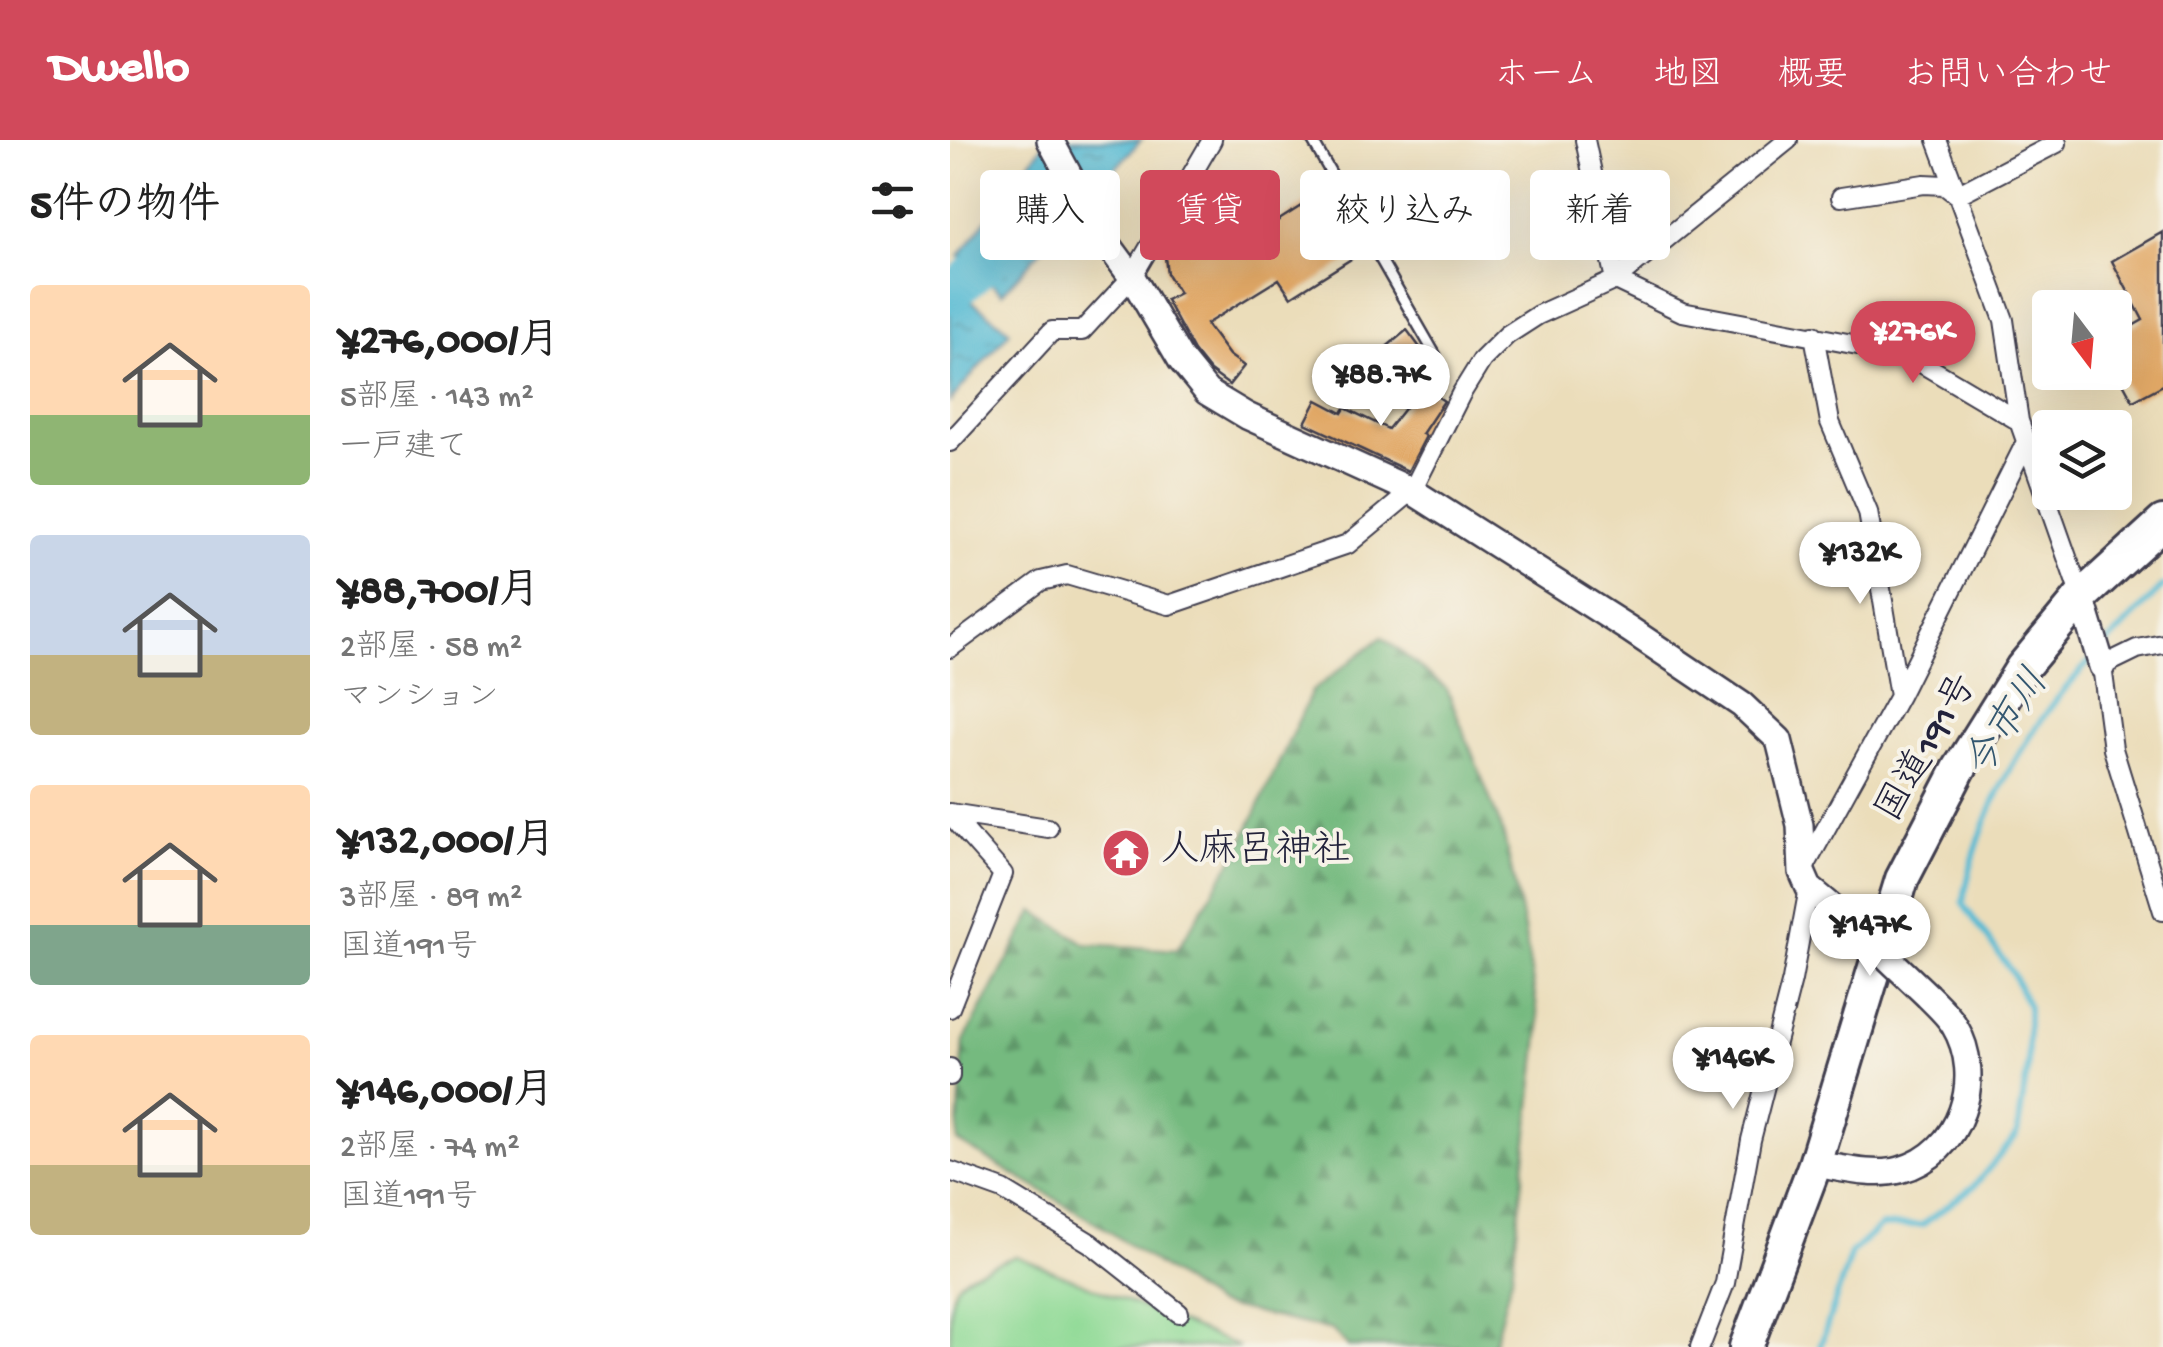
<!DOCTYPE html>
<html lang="ja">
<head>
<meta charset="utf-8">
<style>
	:root { --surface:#fff; --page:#f2f2f2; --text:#222; --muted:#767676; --accent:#d1495b }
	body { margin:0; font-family:"Gochi Hand","Klee One",sans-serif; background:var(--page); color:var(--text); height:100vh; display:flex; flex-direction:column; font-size:38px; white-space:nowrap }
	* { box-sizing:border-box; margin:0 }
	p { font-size:32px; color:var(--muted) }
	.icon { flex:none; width:55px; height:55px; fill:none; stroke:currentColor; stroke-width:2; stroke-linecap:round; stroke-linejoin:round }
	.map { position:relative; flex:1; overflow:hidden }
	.panel { display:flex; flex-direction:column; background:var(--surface); width:950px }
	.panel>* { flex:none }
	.top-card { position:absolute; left:30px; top:30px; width:950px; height:90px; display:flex; gap:20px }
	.needle { width:65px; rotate:164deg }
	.tools { position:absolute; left:1082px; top:150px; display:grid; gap:20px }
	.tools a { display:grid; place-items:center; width:100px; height:100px; border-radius:10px; background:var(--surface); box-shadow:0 10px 40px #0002; font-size:50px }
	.price { position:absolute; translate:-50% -85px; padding:0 22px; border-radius:35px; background:#fff; color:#222; font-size:32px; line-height:65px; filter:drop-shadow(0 2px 5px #0008) }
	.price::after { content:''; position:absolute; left:50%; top:60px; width:30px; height:22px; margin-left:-15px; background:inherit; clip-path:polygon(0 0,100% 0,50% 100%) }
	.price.selected { background:var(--accent); color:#fff }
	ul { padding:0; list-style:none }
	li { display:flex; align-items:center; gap:30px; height:250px; padding:0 30px }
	li span { display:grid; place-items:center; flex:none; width:280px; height:200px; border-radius:10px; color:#555 }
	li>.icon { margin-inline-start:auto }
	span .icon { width:120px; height:120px; fill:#fffc; stroke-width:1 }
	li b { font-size:42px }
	h2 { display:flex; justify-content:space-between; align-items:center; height:120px; padding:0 30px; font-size:42px }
	.pill { padding:0 35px; border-radius:10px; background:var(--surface); box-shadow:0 10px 40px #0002; font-size:35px; line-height:90px }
	.pill.selected { background:var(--accent); color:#fff }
	header { display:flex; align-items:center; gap:60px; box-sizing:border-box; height:140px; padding:0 50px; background:var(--accent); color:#fff }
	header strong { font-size:48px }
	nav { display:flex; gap:55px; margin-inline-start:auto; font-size:35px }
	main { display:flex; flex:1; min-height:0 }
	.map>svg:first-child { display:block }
	.grass { fill:#90da96; stroke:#597e68; stroke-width:2.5 }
	.forest { fill:url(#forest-firs); stroke:#4b6e5d; stroke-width:2.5 }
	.water { fill:url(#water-ripples); stroke:#3c6e87; stroke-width:2.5 }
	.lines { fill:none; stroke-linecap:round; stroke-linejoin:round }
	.stream { stroke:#55bad3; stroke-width:6 }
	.river { stroke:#55bad3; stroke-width:40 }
	.building { fill:#e1a866 }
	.lane-casing { stroke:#403e4e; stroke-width:14 }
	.street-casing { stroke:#403e4e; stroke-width:22 }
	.secondary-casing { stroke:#403e4e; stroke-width:30 }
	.highway-casing { stroke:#403e4e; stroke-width:38 }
	.lane { stroke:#fff; stroke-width:9 }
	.street { stroke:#fff; stroke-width:18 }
	.secondary { stroke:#fff; stroke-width:25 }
	.highway { stroke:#fff; stroke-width:32 }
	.secondary-bridge-casing { stroke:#403e4e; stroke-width:30; stroke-linecap:butt }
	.secondary-bridge { stroke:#fff; stroke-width:25 }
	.labels { text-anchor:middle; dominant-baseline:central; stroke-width:8; stroke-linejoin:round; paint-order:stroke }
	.street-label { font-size:38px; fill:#22223b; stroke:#f7f3e8 }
	.poi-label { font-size:38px; fill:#22223b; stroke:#f7f3e8; text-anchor:start }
	.water-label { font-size:40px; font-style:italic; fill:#345770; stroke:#f7f3e8 }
</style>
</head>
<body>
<header>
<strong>Dwello</strong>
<nav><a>ホーム</a><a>地図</a><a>概要</a><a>お問い合わせ</a></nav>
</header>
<main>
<section class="panel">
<h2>5件の物件<svg class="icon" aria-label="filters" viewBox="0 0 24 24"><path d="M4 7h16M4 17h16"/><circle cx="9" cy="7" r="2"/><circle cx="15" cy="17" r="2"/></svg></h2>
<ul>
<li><span style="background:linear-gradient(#ffd9b3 65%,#8fb573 0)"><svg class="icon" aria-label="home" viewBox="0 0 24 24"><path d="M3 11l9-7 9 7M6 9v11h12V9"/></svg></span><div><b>¥276,000/月</b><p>5部屋 · 143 m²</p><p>一戸建て</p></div></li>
<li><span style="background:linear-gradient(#c9d6e8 60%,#c2b280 0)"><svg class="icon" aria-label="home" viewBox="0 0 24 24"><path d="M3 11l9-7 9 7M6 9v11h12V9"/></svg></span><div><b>¥88,700/月</b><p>2部屋 · 58 m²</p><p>マンション</p></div></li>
<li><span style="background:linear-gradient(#ffd9b3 70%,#7fa58c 0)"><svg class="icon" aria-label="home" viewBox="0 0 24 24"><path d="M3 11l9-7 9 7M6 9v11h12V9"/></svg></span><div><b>¥132,000/月</b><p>3部屋 · 89 m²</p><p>国道191号</p></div></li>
<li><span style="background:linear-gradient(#ffd9b3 65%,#c2b280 0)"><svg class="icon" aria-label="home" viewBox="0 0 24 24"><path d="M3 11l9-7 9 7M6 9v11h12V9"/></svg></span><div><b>¥146,000/月</b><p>2部屋 · 74 m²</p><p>国道191号</p></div></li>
</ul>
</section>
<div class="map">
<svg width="1213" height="1207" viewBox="0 0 1213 1207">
	<defs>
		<pattern id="forest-firs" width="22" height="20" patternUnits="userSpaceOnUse" patternTransform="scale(2.5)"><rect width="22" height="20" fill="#74ba7f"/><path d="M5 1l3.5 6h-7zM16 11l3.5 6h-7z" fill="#5f9769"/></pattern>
		<pattern id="water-ripples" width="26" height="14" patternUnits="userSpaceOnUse" patternTransform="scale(2.5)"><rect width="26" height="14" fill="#55bad3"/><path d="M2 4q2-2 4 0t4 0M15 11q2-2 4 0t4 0" fill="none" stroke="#4697ac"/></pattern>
	</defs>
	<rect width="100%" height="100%" fill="#f7f3e8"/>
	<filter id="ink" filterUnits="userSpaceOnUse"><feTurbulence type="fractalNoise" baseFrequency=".01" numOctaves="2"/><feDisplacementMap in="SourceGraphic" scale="20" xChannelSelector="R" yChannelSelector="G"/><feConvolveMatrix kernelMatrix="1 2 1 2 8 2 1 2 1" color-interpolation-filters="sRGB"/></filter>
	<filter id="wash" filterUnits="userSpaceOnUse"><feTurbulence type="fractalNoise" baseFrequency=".0048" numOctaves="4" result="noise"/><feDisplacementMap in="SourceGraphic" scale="40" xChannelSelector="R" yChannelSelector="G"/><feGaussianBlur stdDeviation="2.25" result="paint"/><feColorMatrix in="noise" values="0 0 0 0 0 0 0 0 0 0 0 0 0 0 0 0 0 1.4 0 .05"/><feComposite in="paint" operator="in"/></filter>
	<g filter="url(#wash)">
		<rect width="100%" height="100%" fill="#ebddba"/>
		<!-- grass -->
		<path class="grass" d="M 66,1116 L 290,1207 L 0,1207 C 0,1133 0,1142 66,1116 Z"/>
		<!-- forest -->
		<path class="forest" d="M 432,497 L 497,549 L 553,692 L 573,783 L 590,887 L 562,1135 L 543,1207 L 399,1207 L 382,1190 L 265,1164 L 150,1085 L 7,1001 L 14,901 L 84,771 L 136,804 L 227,810 L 288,711 L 362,551 Z"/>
		<!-- water -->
		<path class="water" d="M 97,0 L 191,0 L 52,153 L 9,116 Z
			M 0,144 L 60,191 L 0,261 Z"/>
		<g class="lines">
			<!-- stream -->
			<path class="stream" d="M 1153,508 L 1213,446
				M 870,1207 L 901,1113 L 931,1086 L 972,1085 L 1024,1046 L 1067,995 L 1078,926 L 1078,867 L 1062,832 L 1013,764 C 1028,672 1076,588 1141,520"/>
			<!-- river -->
			<path class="river" d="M 0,154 L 69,95"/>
		</g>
		<g id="blocks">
			<!-- building -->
			<path class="building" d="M 258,42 L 282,57 L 274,71 L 289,97 L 297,92 L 301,98 L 362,59 L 401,119 L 341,157 L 329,139 L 256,184 L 279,215 L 294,226 L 279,245 L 260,231 L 244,211 L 216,160 L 229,153 L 217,134 L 214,109 L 250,47 L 254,48 Z
				M 1213,92 L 1213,245 L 1183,261 L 1165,228 L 1165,196 L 1193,180 L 1162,121 Z
				M 457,190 L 480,221 L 456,239 L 434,209 Z
				M 472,246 L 494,261 L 472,294 L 476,296 L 458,331 L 355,283 L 367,260 L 392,273 L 395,268 L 438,289 Z"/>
		</g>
	</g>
	<g filter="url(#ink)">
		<use href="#blocks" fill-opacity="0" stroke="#403e4e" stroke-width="2.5"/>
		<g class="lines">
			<!-- lane casing -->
			<g class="lane-casing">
				<path id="lane" d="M 362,0 L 486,216"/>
			</g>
			<!-- street casing -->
			<g class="street-casing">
				<path id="street" d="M 635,0 L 665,140
					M 987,0 L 1054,180 L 1069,281 L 1131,457
					M 891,57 L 974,44 L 994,45 L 1007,55 L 1107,3 L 1104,0
					M 665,140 L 732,172 L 956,214 L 1069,281
					M 0,302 L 102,191 L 132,191 L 182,137 L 262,0
					M 1213,504 L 1187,509 L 1152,526 L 1163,609 L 1213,771
					M 0,508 L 91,441 L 117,435 L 219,465 L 398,404 L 462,351 L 511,254 L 532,220 L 557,195 L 588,175 L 665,140 L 838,0
					M 949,556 L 1076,302
					M 0,673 L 98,688
					M 0,674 L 53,734 L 0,868
					M 852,732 L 949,556 L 918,372 L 880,282 L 864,195
					M 0,928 L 0,936
					M 0,1031 L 53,1050 L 140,1103 L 229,1173
					M 750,1207 L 775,1143 L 801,1000 L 842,840 L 859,748"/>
			</g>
			<!-- secondary casing -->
			<g class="secondary-casing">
				<path id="secondary" d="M 100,0 L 151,95 L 182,137 L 231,220 L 257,252 L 297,276 L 462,351 L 679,489 L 792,565 L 829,600 L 850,685 L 852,732 L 859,748 L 899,781
					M 1131,457 L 1152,526
					M 865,1024 C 891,1028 924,1037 950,1030 C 1011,1014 1036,938 1004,885 C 998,875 987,865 978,856"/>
			</g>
			<!-- highway casing -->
			<g class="highway-casing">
				<path id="highway" d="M 796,1207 L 865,1024 L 952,739 L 1009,629 L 1072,528 L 1131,457 L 1213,382"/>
			</g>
			<!-- lane -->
			<use href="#lane" class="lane"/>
			<!-- street -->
			<use href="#street" class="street"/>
			<!-- secondary -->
			<use href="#secondary" class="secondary"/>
			<!-- highway -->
			<use href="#highway" class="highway"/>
			<!-- secondary-bridge casing -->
			<g class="secondary-bridge-casing">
				<path id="secondary-bridge" d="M 899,781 L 978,856"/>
			</g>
			<!-- secondary-bridge -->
			<use href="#secondary-bridge" class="secondary-bridge"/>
		</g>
	</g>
	<!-- icons -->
	<defs>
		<g id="temple-disc" transform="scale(2.5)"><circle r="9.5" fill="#d1495b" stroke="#f7f3e8"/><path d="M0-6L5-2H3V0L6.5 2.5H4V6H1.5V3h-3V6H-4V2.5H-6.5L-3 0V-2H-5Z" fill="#fff"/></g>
	</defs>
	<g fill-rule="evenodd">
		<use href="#temple-disc" x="176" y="713"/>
	</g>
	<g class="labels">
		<!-- street labels -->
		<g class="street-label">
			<text transform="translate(979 609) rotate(-60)">国道191号</text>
		</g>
		<!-- poi labels -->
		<g class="poi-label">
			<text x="211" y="713">人麻呂神社</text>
		</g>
		<!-- water labels -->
		<g class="water-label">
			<text transform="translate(1059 585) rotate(-57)">今市川</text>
		</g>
	</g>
</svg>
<div class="tools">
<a><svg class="needle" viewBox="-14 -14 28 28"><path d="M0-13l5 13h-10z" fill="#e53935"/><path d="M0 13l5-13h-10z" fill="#767676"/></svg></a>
<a><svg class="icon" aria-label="layers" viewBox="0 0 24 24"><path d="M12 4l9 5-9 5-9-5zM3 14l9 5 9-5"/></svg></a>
</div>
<b class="price selected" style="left:963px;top:246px">¥276K</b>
<b class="price" style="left:431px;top:289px">¥88.7K</b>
<b class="price" style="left:910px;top:467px">¥132K</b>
<b class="price" style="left:920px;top:839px">¥147K</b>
<b class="price" style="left:783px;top:972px">¥146K</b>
<div class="top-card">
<a class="pill">購入</a>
<a class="pill selected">賃貸</a>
<a class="pill">絞り込み</a>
<a class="pill">新着</a>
</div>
</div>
</main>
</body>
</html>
